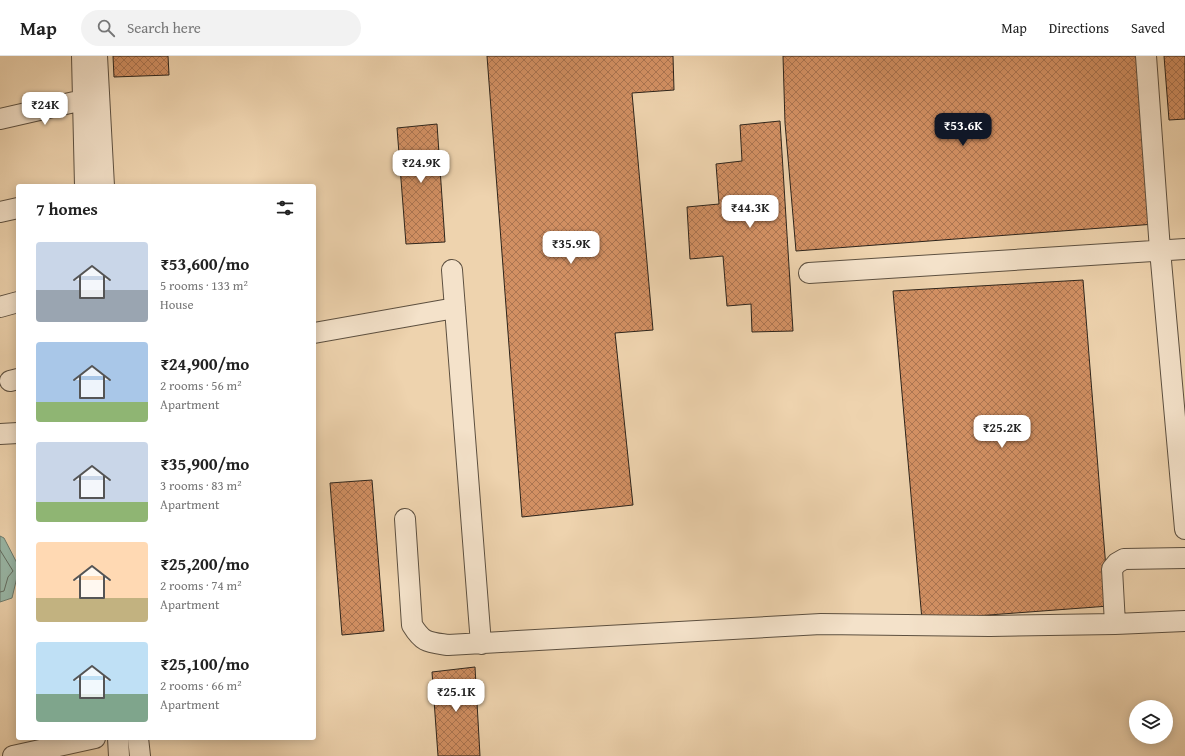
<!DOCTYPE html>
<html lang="en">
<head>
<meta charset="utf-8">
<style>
	:root { --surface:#fff; --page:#f2f2f2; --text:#222; --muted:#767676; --line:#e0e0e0; --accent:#111827 }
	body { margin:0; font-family:"Gentium Book Plus",serif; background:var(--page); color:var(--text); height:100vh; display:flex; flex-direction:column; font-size:15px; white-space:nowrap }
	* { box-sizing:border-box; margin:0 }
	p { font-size:13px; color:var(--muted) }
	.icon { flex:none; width:22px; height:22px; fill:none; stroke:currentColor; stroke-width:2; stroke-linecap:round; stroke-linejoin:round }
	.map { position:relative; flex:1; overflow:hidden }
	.drawer { position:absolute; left:16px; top:128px; width:300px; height:556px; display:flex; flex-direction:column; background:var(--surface); border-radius:4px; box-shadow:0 2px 10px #0003 }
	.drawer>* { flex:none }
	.controls { position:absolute; left:1129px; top:644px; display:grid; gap:8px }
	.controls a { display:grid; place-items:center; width:44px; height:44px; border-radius:50%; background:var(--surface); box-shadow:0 2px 10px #0003; font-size:20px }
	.price { position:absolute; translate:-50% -34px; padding:0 9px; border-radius:8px; background:#fff; color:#222; font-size:13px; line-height:26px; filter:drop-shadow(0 1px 2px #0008) }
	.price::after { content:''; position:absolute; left:50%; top:24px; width:12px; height:9px; margin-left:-6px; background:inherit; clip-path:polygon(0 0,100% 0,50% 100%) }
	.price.current { background:var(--accent); color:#fff }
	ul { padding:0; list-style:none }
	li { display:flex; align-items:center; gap:12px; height:100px; padding:0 20px }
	li span { display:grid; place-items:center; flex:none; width:112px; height:80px; border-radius:4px; color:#555 }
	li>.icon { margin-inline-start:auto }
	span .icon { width:48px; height:48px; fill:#fffc; stroke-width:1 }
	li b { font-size:17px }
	h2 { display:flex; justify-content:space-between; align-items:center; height:48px; padding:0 20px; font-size:17px }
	header { display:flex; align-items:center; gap:24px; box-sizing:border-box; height:56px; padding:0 20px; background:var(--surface); border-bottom:1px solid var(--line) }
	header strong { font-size:19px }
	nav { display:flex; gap:22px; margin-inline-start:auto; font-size:14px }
	.search { width:280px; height:36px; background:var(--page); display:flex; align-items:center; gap:10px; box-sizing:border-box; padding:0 14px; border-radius:22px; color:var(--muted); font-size:15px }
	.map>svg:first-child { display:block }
	.water { fill:#99b8a8; stroke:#6e7d70 }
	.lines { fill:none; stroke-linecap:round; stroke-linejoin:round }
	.shore { stroke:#636e62; stroke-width:1 }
	.building { fill:url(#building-cross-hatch); stroke:#2d241b }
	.minor-casing { stroke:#5d5040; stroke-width:22 }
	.minor { stroke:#f4e2ca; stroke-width:20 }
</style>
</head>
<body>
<header>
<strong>Map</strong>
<div class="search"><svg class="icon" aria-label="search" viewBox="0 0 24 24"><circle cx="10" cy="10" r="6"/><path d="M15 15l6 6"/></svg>Search here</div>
<nav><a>Map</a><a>Directions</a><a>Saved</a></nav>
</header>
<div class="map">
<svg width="1185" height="700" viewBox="0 0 1185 700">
	<defs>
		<pattern id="building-cross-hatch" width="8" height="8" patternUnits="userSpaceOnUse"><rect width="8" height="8" fill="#d29063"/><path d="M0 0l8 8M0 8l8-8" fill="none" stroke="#ab7551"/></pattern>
	</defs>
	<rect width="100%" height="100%" fill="#eed3ae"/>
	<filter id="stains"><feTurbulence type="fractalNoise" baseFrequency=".005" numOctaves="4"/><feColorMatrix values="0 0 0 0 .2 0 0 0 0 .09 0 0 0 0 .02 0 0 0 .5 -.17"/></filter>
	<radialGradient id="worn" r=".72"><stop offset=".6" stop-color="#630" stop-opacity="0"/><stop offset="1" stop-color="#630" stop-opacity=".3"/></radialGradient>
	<!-- water -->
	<path class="water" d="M 0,480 L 4,482 L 18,509 L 18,517 L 12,542 L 0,546 Z"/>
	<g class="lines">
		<!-- shore -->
		<path class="shore" d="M 0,494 L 13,515 L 8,521 L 4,535 L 0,536"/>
	</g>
	<!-- building -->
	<path class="building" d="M 113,0 L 168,0 L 169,19 L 114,21 Z
		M 487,0 L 673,0 L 674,34 L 632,37 L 653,274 L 615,277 L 633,449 L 522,461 Z
		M 783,0 L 1139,0 L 1155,168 L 796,195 L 785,67 Z
		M 1164,0 L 1185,0 L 1185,63 L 1169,64 Z
		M 780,65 L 793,275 L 752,276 L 751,248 L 727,250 L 723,200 L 690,203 L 687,151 L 719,148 L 716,108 L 742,105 L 740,69 Z
		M 437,68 L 445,186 L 406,188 L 397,72 Z
		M 1083,224 L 1109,550 L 922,564 L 893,235 Z
		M 372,424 L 384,575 L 342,579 L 330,427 Z
		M 475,611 L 480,700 L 438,700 L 432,616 Z"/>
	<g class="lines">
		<!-- minor casing -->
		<g class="minor-casing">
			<path id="minor" d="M 82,0 L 85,130
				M 97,0 L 104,130
				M 1146,0 L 1160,194 L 1185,473
				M 0,63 L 83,44
				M 0,156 L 18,152
				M 452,214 L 481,588
				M 809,217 L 1185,193
				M 0,251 L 18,246
				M 314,277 L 455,252
				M 10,325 L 18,323
				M 0,378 L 18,377
				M 405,463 L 412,569 C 423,587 428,586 448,589 L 821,568 L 990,570 L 1115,568
				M 1185,502 L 1124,503 L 1117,507 L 1112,513 L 1115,568 L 1185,565
				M 118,682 L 119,700
				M 138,682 L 140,700
				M 13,700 L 95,682"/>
		</g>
		<!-- minor -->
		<use href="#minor" class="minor"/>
	</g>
	<rect width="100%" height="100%" filter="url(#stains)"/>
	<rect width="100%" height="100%" fill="url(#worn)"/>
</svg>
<div class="controls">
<a><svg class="icon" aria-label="layers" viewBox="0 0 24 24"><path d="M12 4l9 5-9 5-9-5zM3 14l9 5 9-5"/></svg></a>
</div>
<b class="price" style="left:45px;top:70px">₹24K</b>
<b class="price current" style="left:963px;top:91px">₹53.6K</b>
<b class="price" style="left:421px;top:128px">₹24.9K</b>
<b class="price" style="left:750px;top:173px">₹44.3K</b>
<b class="price" style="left:571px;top:209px">₹35.9K</b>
<b class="price" style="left:1002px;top:393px">₹25.2K</b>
<b class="price" style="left:456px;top:657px">₹25.1K</b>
<section class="drawer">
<h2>7 homes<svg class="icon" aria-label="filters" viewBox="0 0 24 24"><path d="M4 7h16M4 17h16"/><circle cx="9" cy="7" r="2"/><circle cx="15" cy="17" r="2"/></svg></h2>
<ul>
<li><span style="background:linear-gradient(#c9d6e8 60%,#9aa5b1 0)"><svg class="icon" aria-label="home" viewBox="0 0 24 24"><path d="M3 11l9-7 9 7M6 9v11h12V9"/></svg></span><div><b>₹53,600/mo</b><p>5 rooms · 133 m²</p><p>House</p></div></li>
<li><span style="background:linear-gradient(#a9c7e8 75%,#8fb573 0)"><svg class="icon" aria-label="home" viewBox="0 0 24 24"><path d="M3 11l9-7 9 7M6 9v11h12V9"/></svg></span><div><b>₹24,900/mo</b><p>2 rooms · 56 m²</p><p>Apartment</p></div></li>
<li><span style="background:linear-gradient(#c9d6e8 75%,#8fb573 0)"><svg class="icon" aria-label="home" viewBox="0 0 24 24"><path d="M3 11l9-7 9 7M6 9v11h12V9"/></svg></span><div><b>₹35,900/mo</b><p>3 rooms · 83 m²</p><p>Apartment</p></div></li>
<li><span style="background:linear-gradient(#ffd9b3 70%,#c2b280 0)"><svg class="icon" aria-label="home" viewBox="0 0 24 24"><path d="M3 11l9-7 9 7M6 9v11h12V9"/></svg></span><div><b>₹25,200/mo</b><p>2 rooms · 74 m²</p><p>Apartment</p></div></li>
<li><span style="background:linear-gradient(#bfe0f5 65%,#7fa58c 0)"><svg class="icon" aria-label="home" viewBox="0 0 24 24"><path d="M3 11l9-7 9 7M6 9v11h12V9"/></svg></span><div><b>₹25,100/mo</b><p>2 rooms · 66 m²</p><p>Apartment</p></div></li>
</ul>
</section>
</div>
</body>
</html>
